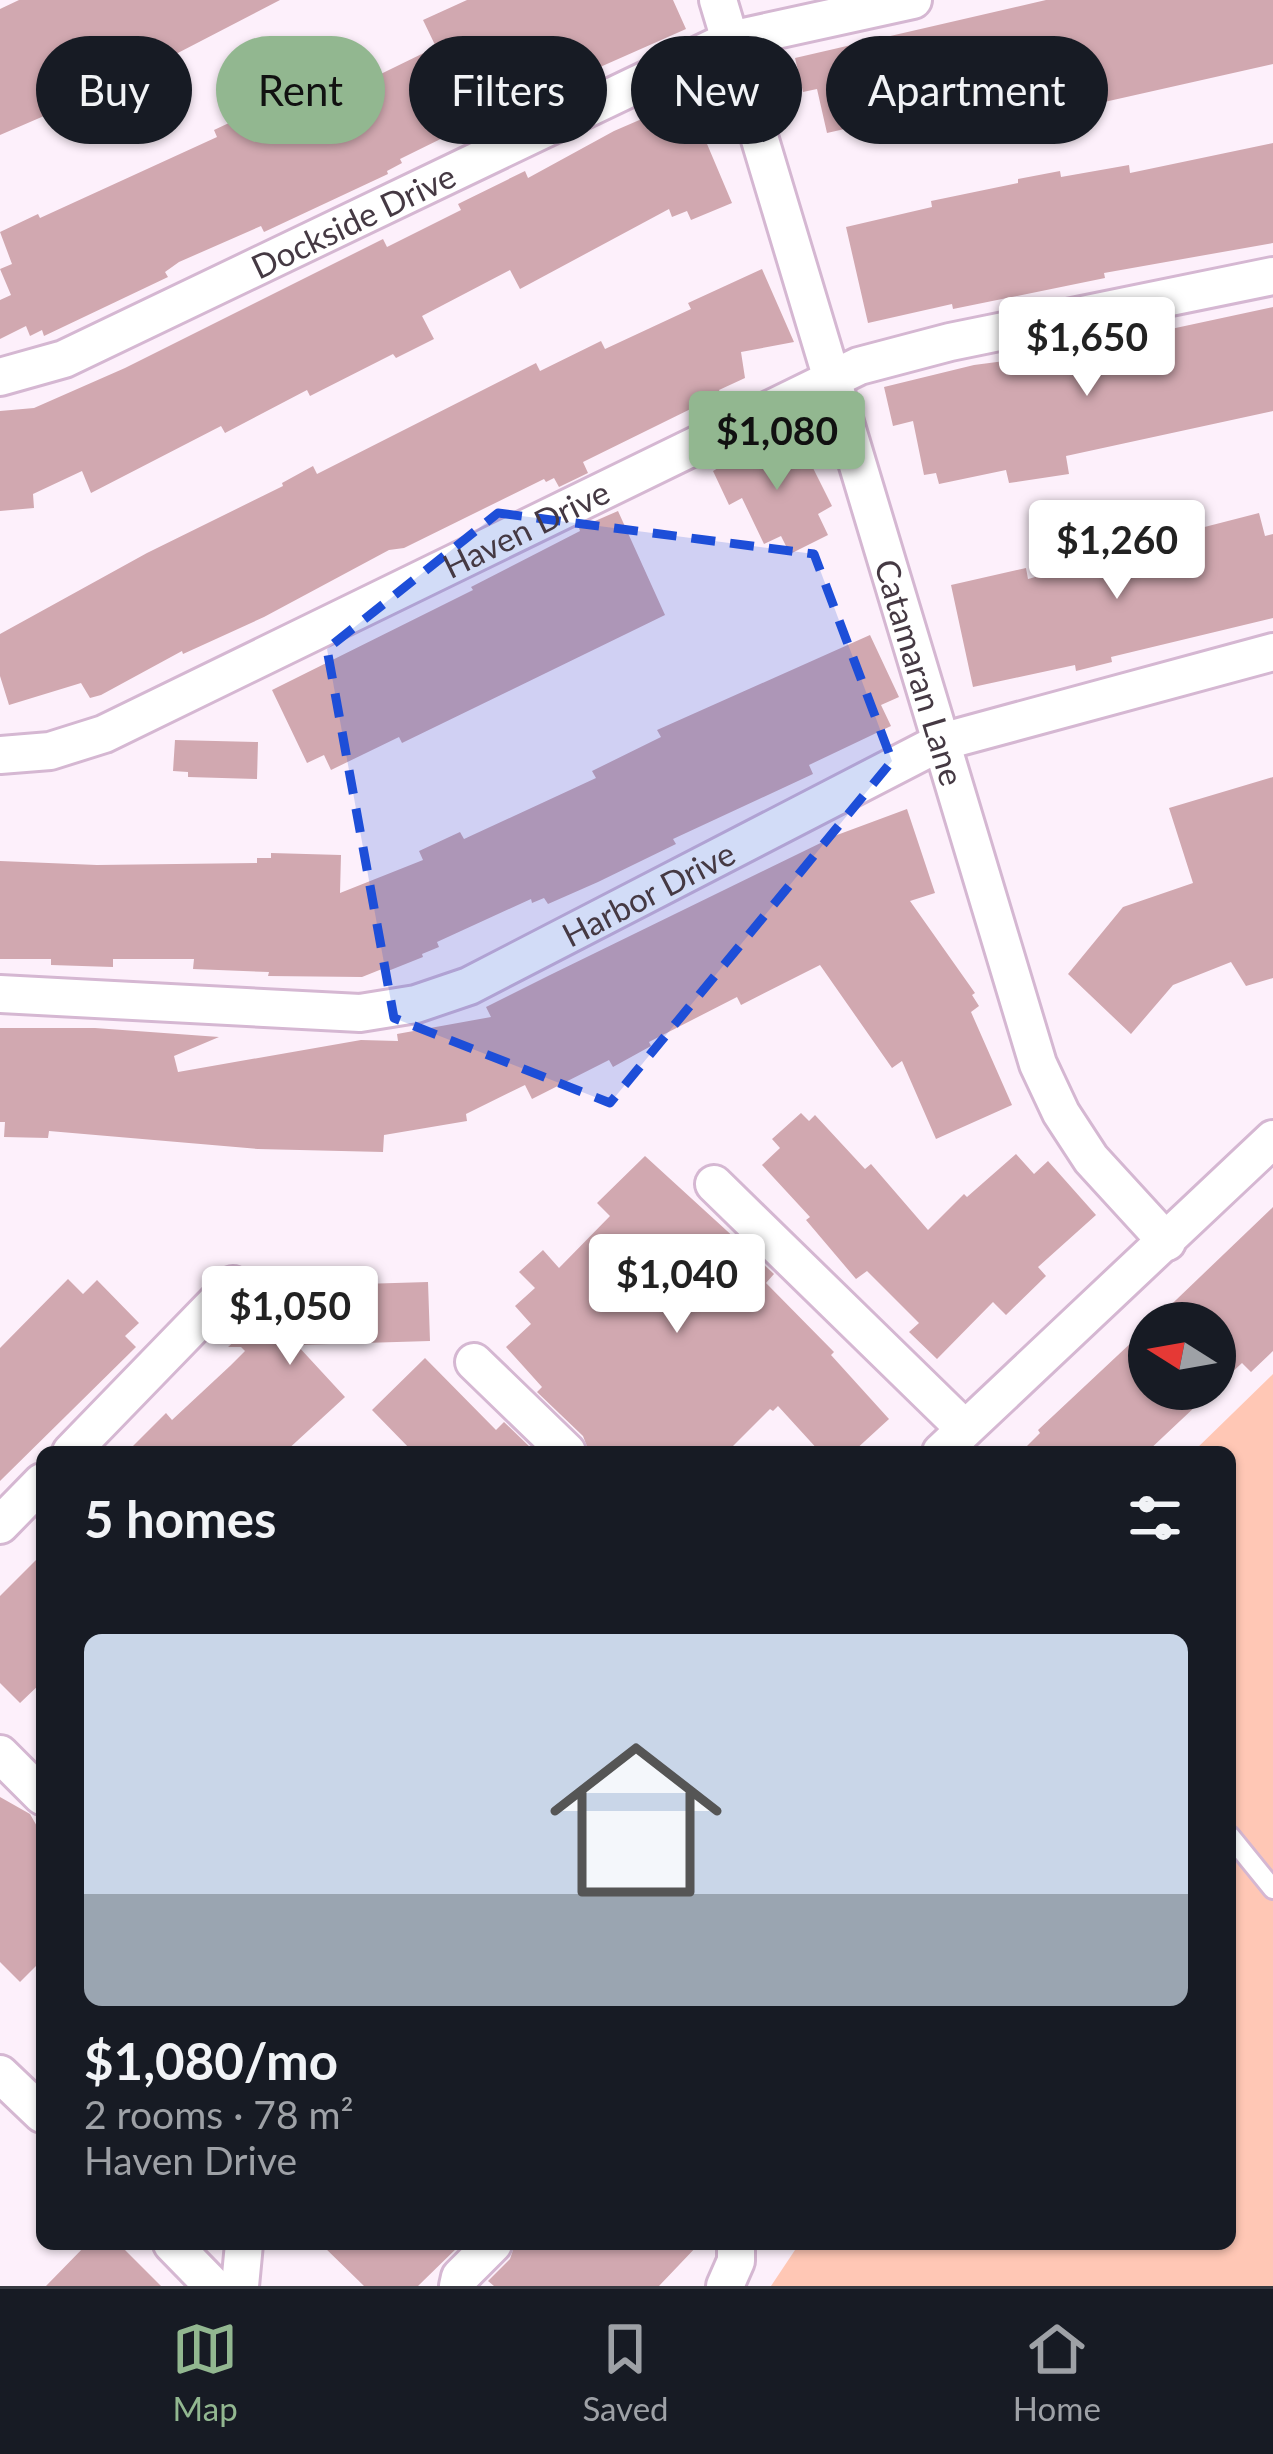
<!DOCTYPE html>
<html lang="en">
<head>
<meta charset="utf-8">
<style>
	:root { --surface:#171b24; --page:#20242c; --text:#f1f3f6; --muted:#9ea1a6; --line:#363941; --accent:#92b790 }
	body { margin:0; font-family:Lato,sans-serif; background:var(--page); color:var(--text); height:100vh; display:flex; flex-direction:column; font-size:45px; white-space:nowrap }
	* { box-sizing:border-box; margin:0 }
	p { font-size:39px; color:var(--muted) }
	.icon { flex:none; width:66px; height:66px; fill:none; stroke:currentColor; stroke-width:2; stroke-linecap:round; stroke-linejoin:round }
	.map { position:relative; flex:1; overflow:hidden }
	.details { position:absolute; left:36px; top:1446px; width:1200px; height:804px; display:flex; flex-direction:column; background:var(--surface); border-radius:18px; box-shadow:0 3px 9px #0004 }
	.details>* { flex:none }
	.hud { position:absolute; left:36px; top:36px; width:1203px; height:108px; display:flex; gap:24px }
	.needle { width:78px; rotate:281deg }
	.tools { position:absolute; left:1128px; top:1302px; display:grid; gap:24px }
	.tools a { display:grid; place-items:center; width:108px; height:108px; border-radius:50%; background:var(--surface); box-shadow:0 3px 9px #0004; font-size:60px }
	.price { position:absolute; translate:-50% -102px; padding:0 27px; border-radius:12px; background:#fff; color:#222; font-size:39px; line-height:78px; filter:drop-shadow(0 3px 6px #0008) }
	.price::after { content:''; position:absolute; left:50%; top:72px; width:36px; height:27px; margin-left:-18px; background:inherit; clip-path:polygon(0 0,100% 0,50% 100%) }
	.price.current { background:var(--accent); color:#111 }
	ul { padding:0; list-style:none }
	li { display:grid; align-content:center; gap:24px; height:636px; padding:0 48px }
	li span { display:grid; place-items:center; height:372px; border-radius:18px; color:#555 }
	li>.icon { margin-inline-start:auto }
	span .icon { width:216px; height:216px; fill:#fffc; stroke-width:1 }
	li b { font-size:51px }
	h2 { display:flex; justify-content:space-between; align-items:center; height:144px; padding:0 48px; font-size:51px }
	.chip { padding:0 42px; border-radius:54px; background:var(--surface); box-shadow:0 3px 9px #0004; font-size:42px; line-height:108px }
	.chip.current { background:var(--accent); color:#111 }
	.tab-bar { display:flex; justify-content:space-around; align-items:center; height:168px; border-top:3px solid var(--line); background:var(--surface); font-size:33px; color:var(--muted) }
	.tab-bar a { display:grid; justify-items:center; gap:6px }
	.tab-bar .current { color:var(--accent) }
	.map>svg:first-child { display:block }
	.green { fill:#ffc7b5 }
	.building { fill:#d1a8b0 }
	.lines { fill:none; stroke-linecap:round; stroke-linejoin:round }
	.service-casing { stroke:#d5b7d2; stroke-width:24 }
	.minor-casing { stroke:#d5b7d2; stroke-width:42 }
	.service { stroke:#fff; stroke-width:18 }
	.minor { stroke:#fff; stroke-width:36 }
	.marked { fill:#1d4ed8; fill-opacity:0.2; stroke:#1d4ed8; stroke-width:9; stroke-dasharray:24 15; stroke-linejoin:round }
	.labels { text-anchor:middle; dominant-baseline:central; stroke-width:9; stroke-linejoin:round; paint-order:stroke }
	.street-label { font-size:33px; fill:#453943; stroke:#fdf0fb }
</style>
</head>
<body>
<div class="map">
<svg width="1273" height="2286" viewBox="0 0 1273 2286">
	<rect width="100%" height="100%" fill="#fdf0fb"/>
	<!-- green -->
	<path class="green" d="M 1273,1374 L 1273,2286 L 771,2286 L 799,2244 L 1230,2244 L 1230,1452 L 1193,1452 Z"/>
	<!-- building -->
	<path class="building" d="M 19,0 L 280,0 L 118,84 L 0,135 L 0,9 Z
		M 467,0 L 673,0 L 686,29 L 471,124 L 400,159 L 402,163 L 387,171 L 388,174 L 264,232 L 261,226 L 179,262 L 165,272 L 168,277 L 44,336 L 42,330 L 30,336 L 26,326 L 0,339 L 0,300 L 11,295 L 0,269 L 12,264 L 0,232 L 38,214 L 40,218 L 217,137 L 214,130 L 339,71 L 348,90 L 436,47 L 423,20 Z
		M 1046,0 L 1273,0 L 1273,64 L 1091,105 L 1089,98 L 1002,116 L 1001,112 L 944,124 L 945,132 L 915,139 L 906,115 L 827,133 L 817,89 L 803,92 L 795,58 Z
		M 688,99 L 732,203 L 691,220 L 687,211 L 672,217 L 669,209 L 520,289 L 510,270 L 422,316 L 434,339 L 396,358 L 393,354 L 310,396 L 307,390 L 225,433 L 221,426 L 91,493 L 82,471 L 33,494 L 34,508 L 0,511 L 0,411 L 34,408 L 125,368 L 383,239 L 387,247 L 461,210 L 458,204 L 525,171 L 528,178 L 614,131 Z
		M 1273,143 L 1273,243 L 1104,273 L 1105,278 L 953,309 L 952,304 L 868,323 L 846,227 L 932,207 L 931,201 L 1018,183 L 1018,179 L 1060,171 L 1061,177 L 1129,165 L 1130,173 Z
		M 762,269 L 794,342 L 741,352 L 745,378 L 719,390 L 721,394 L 583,462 L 588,473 L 559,487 L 554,478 L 546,482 L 544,479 L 404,548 L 389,550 L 264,617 L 183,654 L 182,651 L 101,695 L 90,698 L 81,683 L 9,705 L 0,676 L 0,634 L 147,553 L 283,486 L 282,483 L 313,466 L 317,474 L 536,363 L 540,371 L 601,341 L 605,349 L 691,309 L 688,303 Z
		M 1273,307 L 1273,411 L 1066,456 L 1069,474 L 1009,483 L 1006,470 L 939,484 L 936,473 L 924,475 L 913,421 L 893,426 L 884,387 L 974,365 L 1050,355 Z
		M 778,434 L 791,459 L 805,452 L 832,506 L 818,514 L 828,535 L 790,554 L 781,536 L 764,544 L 742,498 L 729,505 L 713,471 Z
		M 618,511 L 665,615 L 402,743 L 399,737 L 331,770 L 324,755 L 307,763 L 272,690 L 473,590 L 471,587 L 580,531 L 579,528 Z
		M 1259,513 L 1265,536 L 1273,534 L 1273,618 L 1111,657 L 1112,662 L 1076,671 L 1075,665 L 973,687 L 951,585 L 1026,568 L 1028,579 L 1120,554 L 1119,549 Z
		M 870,635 L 899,697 L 881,705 L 891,726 L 809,765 L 813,774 L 673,839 L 676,844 L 598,882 L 548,904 L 544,898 L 532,903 L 531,899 L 437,942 L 439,947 L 422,954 L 423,957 L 383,973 L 382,969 L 362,977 L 268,976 L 269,972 L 193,969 L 194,959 L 113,959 L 113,967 L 51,965 L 51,959 L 0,959 L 0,861 L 97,865 L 257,863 L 257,858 L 271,858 L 271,853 L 341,855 L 340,893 L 423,860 L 419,851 L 460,832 L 464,839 L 596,778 L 592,771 L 661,737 L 657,730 Z
		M 175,740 L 258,742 L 257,779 L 188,777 L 188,772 L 173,771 Z
		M 1273,777 L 1273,978 L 1246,986 L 1231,962 L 1173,985 L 1131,1034 L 1068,974 L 1123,907 L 1193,883 L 1169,808 Z
		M 907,809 L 935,893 L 910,901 L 975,993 L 972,995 L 979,1006 L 971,1012 L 1012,1105 L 936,1139 L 902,1061 L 892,1068 L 820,965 L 741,1005 L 737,997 L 649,1042 L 651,1046 L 613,1067 L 609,1060 L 532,1099 L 525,1085 L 466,1114 L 467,1121 L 384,1135 L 383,1152 L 258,1149 L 49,1131 L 48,1138 L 4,1137 L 5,1122 L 0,1122 L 0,1028 L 95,1028 L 219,1037 L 174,1056 L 178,1072 L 361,1040 L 398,1041 L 397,1034 L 491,1017 L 486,1007 L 550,975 L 837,835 Z
		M 801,1113 L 809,1121 L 815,1115 L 865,1169 L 871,1164 L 928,1230 L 964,1194 L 967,1197 L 1016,1154 L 1034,1174 L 1048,1161 L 1096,1215 L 1038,1267 L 1046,1276 L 1006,1315 L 993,1302 L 937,1359 L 909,1332 L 919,1323 L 867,1271 L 856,1279 L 806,1220 L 810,1217 L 762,1165 L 780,1148 L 772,1139 Z
		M 645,1156 L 774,1274 L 766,1283 L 834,1352 L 831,1355 L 889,1419 L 853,1452 L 820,1452 L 778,1406 L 773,1411 L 770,1409 L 727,1452 L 589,1452 L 583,1436 L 537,1392 L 542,1387 L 506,1347 L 531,1324 L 515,1306 L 535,1288 L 519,1272 L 543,1250 L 559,1268 L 610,1216 L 597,1203 Z
		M 1273,1207 L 1273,1351 L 1251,1372 L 1242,1363 L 1215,1388 L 1215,1323 L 1152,1323 Z
		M 68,1279 L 83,1294 L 97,1280 L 139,1323 L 125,1336 L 136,1347 L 0,1481 L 0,1348 Z
		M 428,1282 L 430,1341 L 297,1345 L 345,1397 L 285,1452 L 127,1452 L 166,1413 L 172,1420 L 230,1366 L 245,1351 L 241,1347 L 228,1347 L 295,1286 Z
		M 1149,1326 L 1149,1389 L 1214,1389 L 1147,1452 L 1021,1452 L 1040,1433 L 1038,1430 Z
		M 425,1358 L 496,1430 L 504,1422 L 535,1452 L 413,1452 L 372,1410 Z
		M 42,1554 L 42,1682 L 20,1703 L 0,1683 L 0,1596 Z
		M 0,1797 L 30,1814 L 42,1835 L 42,1960 L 20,1982 L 0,1962 Z
		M 87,2244 L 119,2244 L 161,2286 L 46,2286 Z
		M 321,2244 L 461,2244 L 418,2286 L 364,2286 Z
		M 515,2244 L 699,2244 L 659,2286 L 494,2286 L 488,2281 L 510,2259 Z"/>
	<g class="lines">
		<!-- service casing -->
		<g class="service-casing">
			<path id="service" d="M 1230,1836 L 1273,1889"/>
		</g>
		<!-- minor casing -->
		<g class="minor-casing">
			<g id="minor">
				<path id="s1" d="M 718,0 L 1038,1064 L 1061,1113 L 1091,1159 L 1167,1242"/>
				<path id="s2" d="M 0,377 L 64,359 L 730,40 L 913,0"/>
				<path id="s3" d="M 0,755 L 50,751 L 104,734 L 859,366 L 950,342 L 1273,276"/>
				<path id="s4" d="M 0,994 L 360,1013 L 416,1004 L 469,986 L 941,742 L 1273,652"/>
				<path d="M 714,1184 L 965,1429"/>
				<path d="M 474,1362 L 567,1452"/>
				<path d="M 71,1452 L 233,1285"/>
				<path d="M 941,1452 L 1273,1139"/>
				<path d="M 0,1525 L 42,1482"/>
				<path d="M 0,1754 L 42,1796"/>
				<path d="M 0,2074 L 42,2114"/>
				<path d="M 172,2244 L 213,2286"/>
				<path d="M 240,2286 L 244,2244"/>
				<path d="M 458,2286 L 460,2277 L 493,2244"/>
				<path d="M 725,2286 L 736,2261 L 736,2244"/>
			</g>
		</g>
		<!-- service -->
		<use href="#service" class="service"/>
		<!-- minor -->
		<use href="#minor" class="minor"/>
	</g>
	<!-- marked area -->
	<path class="marked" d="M 498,513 L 814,554 L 892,761 L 610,1103 L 394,1018 L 327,649 Z"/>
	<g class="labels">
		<!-- street labels -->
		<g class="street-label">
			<text stroke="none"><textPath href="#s2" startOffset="387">Dockside Drive</textPath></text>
			<text stroke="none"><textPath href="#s3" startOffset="576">Haven Drive</textPath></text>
			<text stroke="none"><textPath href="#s1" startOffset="702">Catamaran Lane</textPath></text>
			<text stroke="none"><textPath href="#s4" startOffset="675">Harbor Drive</textPath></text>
		</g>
	</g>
</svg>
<div class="tools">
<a><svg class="needle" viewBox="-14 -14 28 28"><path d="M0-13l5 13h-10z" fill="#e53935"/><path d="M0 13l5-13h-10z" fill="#9ea1a6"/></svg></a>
</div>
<b class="price" style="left:1087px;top:399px">$1,650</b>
<b class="price current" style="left:777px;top:493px">$1,080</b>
<b class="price" style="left:1117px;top:602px">$1,260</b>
<b class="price" style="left:677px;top:1336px">$1,040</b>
<b class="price" style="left:290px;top:1368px">$1,050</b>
<div class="hud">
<a class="chip">Buy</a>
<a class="chip current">Rent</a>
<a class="chip">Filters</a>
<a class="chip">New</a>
<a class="chip">Apartment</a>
</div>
<section class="details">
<h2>5 homes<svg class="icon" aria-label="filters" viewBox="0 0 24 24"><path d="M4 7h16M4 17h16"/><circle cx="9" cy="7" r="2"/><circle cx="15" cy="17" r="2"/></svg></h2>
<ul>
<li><span style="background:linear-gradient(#c9d6e8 70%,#9aa5b1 0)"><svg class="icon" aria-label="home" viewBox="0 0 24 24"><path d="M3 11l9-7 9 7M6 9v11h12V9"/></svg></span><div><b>$1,080/mo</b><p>2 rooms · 78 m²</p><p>Haven Drive</p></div></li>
</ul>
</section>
</div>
<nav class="tab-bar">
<a class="current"><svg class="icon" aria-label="map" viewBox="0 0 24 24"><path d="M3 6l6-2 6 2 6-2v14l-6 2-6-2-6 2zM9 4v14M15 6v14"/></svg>Map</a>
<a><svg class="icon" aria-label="saved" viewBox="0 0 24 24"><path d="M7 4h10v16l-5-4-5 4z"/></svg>Saved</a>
<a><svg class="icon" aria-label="home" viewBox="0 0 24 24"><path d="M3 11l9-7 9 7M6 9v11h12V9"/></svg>Home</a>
</nav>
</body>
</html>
